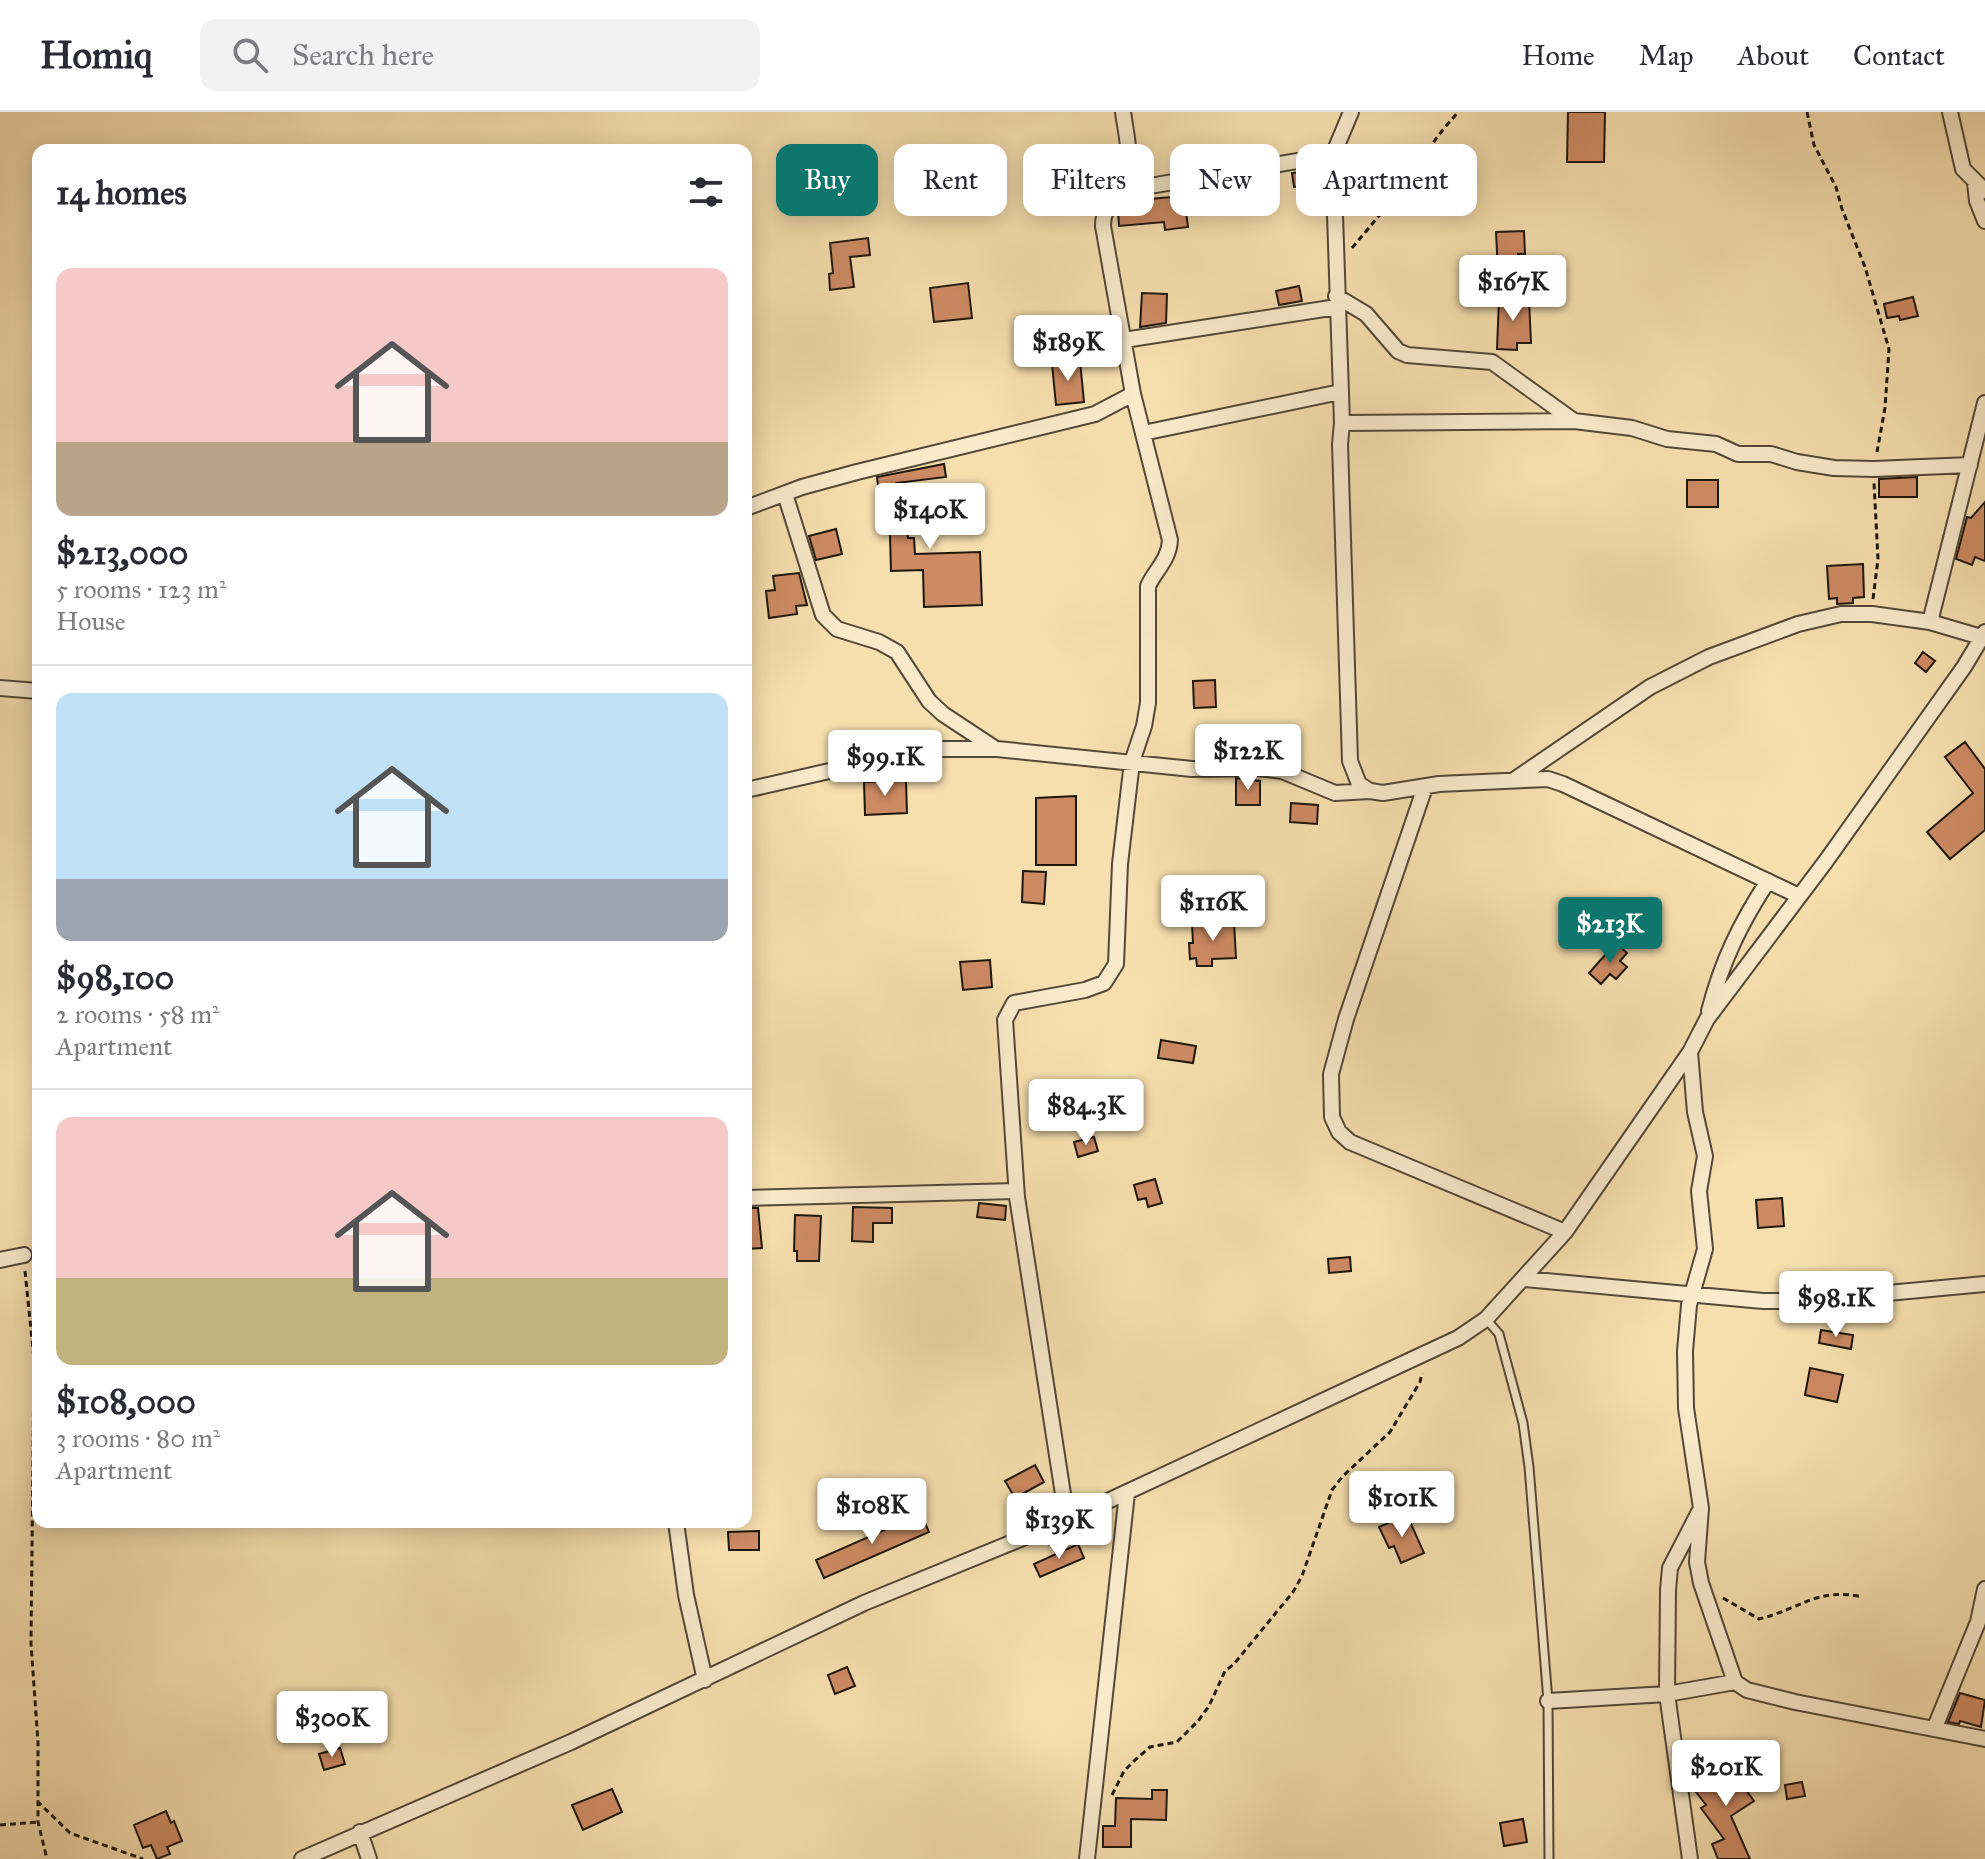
<!DOCTYPE html>
<html lang="en">
<head>
<meta charset="utf-8">
<style>
	:root { --surface:#fff; --page:#f2f2f3; --text:#2b2b33; --muted:#7c7c81; --line:#e1e1e2; --accent:#0f766e }
	body { margin:0; font-family:"IM FELL Great Primer",serif; background:var(--page); color:var(--text); height:100vh; display:flex; flex-direction:column; font-size:30px; white-space:nowrap }
	* { box-sizing:border-box; margin:0 }
	p { font-size:26px; color:var(--muted) }
	.icon { flex:none; width:44px; height:44px; fill:none; stroke:currentColor; stroke-width:2; stroke-linecap:round; stroke-linejoin:round }
	.map { position:relative; flex:1; overflow:hidden }
	.details { position:absolute; left:32px; top:32px; width:720px; height:1384px; display:flex; flex-direction:column; background:var(--surface); border-radius:16px; box-shadow:0 4px 20px #0003 }
	.details>* { flex:none }
	.banner { position:absolute; left:776px; top:32px; width:760px; height:72px; display:flex; gap:16px }
	.price { position:absolute; translate:-50% -68px; padding:0 18px; border-radius:8px; background:#fff; color:#222; font-size:26px; line-height:52px; filter:drop-shadow(0 2px 4px #0008) }
	.price::after { content:''; position:absolute; left:50%; top:48px; width:24px; height:18px; margin-left:-12px; background:inherit; clip-path:polygon(0 0,100% 0,50% 100%) }
	.price.selected { background:var(--accent); color:#fff }
	ul { padding:0; list-style:none }
	li { display:grid; align-content:center; gap:16px; height:424px; padding:0 24px }
	li+li { border-top:2px solid var(--line) }
	li span { display:grid; place-items:center; height:248px; border-radius:16px; color:#555 }
	li>.icon { margin-inline-start:auto }
	span .icon { width:144px; height:144px; fill:#fffc; stroke-width:1 }
	li b { font-size:34px }
	h2 { display:flex; justify-content:space-between; align-items:center; height:96px; padding:0 24px; font-size:34px }
	.chip { padding:0 28px; border-radius:16px; background:var(--surface); box-shadow:0 4px 20px #0003; font-size:28px; line-height:72px }
	.chip.selected { background:var(--accent); color:#fff }
	header { display:flex; align-items:center; gap:48px; box-sizing:border-box; height:112px; padding:0 40px; background:var(--surface); border-bottom:2px solid var(--line) }
	header strong { font-size:38px }
	nav { display:flex; gap:44px; margin-inline-start:auto; font-size:28px }
	.search { width:560px; height:72px; background:var(--page); display:flex; align-items:center; gap:20px; box-sizing:border-box; padding:0 28px; border-radius:16px; color:var(--muted); font-size:30px }
	.map>svg:first-child { display:block }
	.building { fill:#cd8b64; stroke:#1d160d; stroke-width:2 }
	.lines { fill:none; stroke-linecap:round; stroke-linejoin:round }
	.lane-casing { stroke:#534836; stroke-width:11 }
	.street-casing { stroke:#534836; stroke-width:18 }
	.path { stroke:#1d160d; stroke-width:3; stroke-dasharray:6 4; stroke-linecap:butt }
	.lane { stroke:#f9eacb; stroke-width:7 }
	.street { stroke:#f9eacb; stroke-width:14 }
</style>
</head>
<body>
<header>
<strong>Homiq</strong>
<div class="search"><svg class="icon" aria-label="search" viewBox="0 0 24 24"><circle cx="10" cy="10" r="6"/><path d="M15 15l6 6"/></svg>Search here</div>
<nav><a>Home</a><a>Map</a><a>About</a><a>Contact</a></nav>
</header>
<div class="map">
<svg width="1985" height="1747" viewBox="0 0 1985 1747">
	<rect width="100%" height="100%" fill="#f6dfaf"/>
	<filter id="stains"><feTurbulence type="fractalNoise" baseFrequency=".0025" numOctaves="4"/><feColorMatrix values="0 0 0 0 .2 0 0 0 0 .09 0 0 0 0 .02 0 0 0 .5 -.17"/></filter>
	<radialGradient id="worn" r=".72"><stop offset=".6" stop-color="#630" stop-opacity="0"/><stop offset="1" stop-color="#630" stop-opacity=".3"/></radialGradient>
	<!-- building -->
	<path class="building" d="M 1568,0 L 1605,0 L 1604,50 L 1567,50 Z
		M 1317,58 L 1319,72 L 1294,75 L 1292,61 Z
		M 1184,84 L 1188,115 L 1165,118 L 1164,110 L 1119,114 L 1118,99 L 1125,89 Z
		M 1524,119 L 1525,142 L 1518,142 L 1518,159 L 1498,160 L 1496,120 Z
		M 868,126 L 870,143 L 850,145 L 854,175 L 830,178 L 829,162 L 833,161 L 830,131 Z
		M 968,171 L 972,206 L 934,210 L 930,176 Z
		M 1299,174 L 1302,189 L 1279,193 L 1276,179 Z
		M 1142,181 L 1167,182 L 1166,211 L 1140,215 Z
		M 1913,185 L 1918,204 L 1900,208 L 1899,204 L 1887,206 L 1884,192 Z
		M 1499,186 L 1529,187 L 1531,231 L 1517,231 L 1517,238 L 1497,237 Z
		M 1080,249 L 1084,290 L 1056,293 L 1052,252 Z
		M 944,352 L 946,365 L 896,371 L 900,405 L 905,405 L 908,426 L 914,426 L 915,442 L 980,440 L 982,493 L 924,495 L 923,458 L 891,459 L 890,424 L 885,398 L 881,399 L 877,365 Z
		M 1917,365 L 1917,385 L 1879,385 L 1879,367 Z
		M 1687,368 L 1718,368 L 1718,395 L 1687,395 Z
		M 1985,390 L 1985,449 L 1975,445 L 1972,453 L 1956,447 L 1967,405 L 1971,406 Z
		M 836,417 L 842,442 L 816,448 L 809,424 Z
		M 1863,452 L 1864,485 L 1853,486 L 1853,491 L 1837,492 L 1837,486 L 1829,487 L 1827,454 Z
		M 799,461 L 807,493 L 796,494 L 797,502 L 769,506 L 766,479 L 775,478 L 773,464 Z
		M 1923,540 L 1935,549 L 1926,560 L 1915,551 Z
		M 1215,568 L 1216,595 L 1194,596 L 1193,569 Z
		M 1965,630 L 1985,657 L 1985,718 L 1950,747 L 1927,720 L 1973,681 L 1945,645 Z
		M 1236,666 L 1260,669 L 1260,693 L 1236,693 Z
		M 906,669 L 907,701 L 865,703 L 864,670 Z
		M 1076,684 L 1076,753 L 1036,753 L 1036,686 Z
		M 1291,691 L 1318,693 L 1317,712 L 1290,710 Z
		M 1023,759 L 1046,760 L 1044,792 L 1022,790 Z
		M 1234,810 L 1236,846 L 1212,847 L 1212,854 L 1197,854 L 1196,846 L 1190,847 L 1189,831 L 1193,831 L 1192,812 Z
		M 1616,831 L 1627,841 L 1620,849 L 1627,855 L 1616,867 L 1610,862 L 1601,872 L 1589,861 Z
		M 990,848 L 992,875 L 963,878 L 960,850 Z
		M 1161,928 L 1196,934 L 1193,951 L 1158,946 Z
		M 1094,1025 L 1098,1039 L 1078,1045 L 1074,1030 Z
		M 1155,1067 L 1162,1091 L 1148,1095 L 1146,1086 L 1138,1088 L 1134,1073 Z
		M 1782,1086 L 1784,1114 L 1758,1116 L 1756,1088 Z
		M 979,1091 L 1006,1094 L 1005,1108 L 977,1105 Z
		M 853,1095 L 892,1096 L 892,1111 L 873,1111 L 873,1130 L 852,1129 Z
		M 746,1096 L 758,1096 L 762,1136 L 746,1137 Z
		M 795,1103 L 821,1104 L 819,1149 L 797,1149 L 797,1139 L 794,1139 Z
		M 1350,1145 L 1351,1159 L 1329,1161 L 1328,1147 Z
		M 1821,1218 L 1853,1223 L 1851,1237 L 1819,1231 Z
		M 1810,1256 L 1843,1263 L 1837,1290 L 1805,1283 Z
		M 1035,1353 L 1044,1370 L 1015,1386 L 1005,1369 Z
		M 921,1402 L 929,1420 L 824,1466 L 816,1448 Z
		M 1407,1403 L 1424,1441 L 1401,1451 L 1394,1434 L 1389,1436 L 1379,1415 Z
		M 759,1419 L 759,1438 L 729,1438 L 728,1420 Z
		M 1078,1432 L 1084,1446 L 1040,1465 L 1034,1452 Z
		M 847,1555 L 855,1574 L 835,1582 L 828,1563 Z
		M 1960,1581 L 1985,1588 L 1981,1615 L 1960,1609 L 1959,1612 L 1948,1610 Z
		M 340,1636 L 345,1652 L 324,1658 L 319,1642 Z
		M 1732,1648 L 1750,1675 L 1746,1678 L 1754,1689 L 1731,1704 L 1750,1747 L 1718,1747 L 1712,1732 L 1724,1727 L 1701,1696 L 1706,1693 L 1696,1680 L 1702,1675 L 1699,1671 Z
		M 1802,1670 L 1805,1684 L 1787,1687 L 1785,1673 Z
		M 612,1677 L 622,1700 L 583,1718 L 572,1693 Z
		M 1152,1678 L 1167,1678 L 1166,1708 L 1131,1707 L 1131,1735 L 1103,1735 L 1103,1714 L 1115,1714 L 1116,1686 L 1152,1687 Z
		M 166,1699 L 171,1711 L 174,1709 L 182,1729 L 167,1735 L 170,1742 L 157,1747 L 151,1733 L 143,1736 L 134,1713 Z
		M 1523,1707 L 1527,1730 L 1504,1734 L 1500,1711 Z"/>
	<g class="lines">
		<!-- lane casing -->
		<g class="lane-casing">
			<path id="lane" d="M 1486,1207 L 1499,1222 L 1523,1311 L 1529,1355 L 1548,1589 L 1549,1747"/>
		</g>
		<!-- street casing -->
		<g class="street-casing">
			<path id="street" d="M 1351,0 L 1333,43 L 1342,311 L 1340,332 L 1350,649 L 1359,672 L 1370,679 L 1383,681 L 1439,672 L 1548,667 L 1563,672 L 1799,784
				M 1950,0 L 1963,57 L 1985,79
				M 1975,71 L 1977,89 L 1985,109
				M 1120,79 L 1333,43
				M 1336,184 L 1366,202 L 1398,239 L 1407,243 L 1492,250 L 1574,309
				M 1124,228 L 1337,195
				M 1342,311 L 1574,309 L 1632,316 L 1667,327 L 1716,332 L 1738,342 L 1771,342 L 1797,350 L 1834,356 L 1874,357 L 1970,353
				M 1143,321 L 1340,280
				M 785,382 L 823,503 L 837,517 L 879,530 L 897,540 L 929,589 L 943,602 L 996,637
				M 746,396 L 802,375 L 857,360 L 1095,302 L 1133,282
				M 1930,510 L 1985,291
				M 0,576 L 38,579
				M 1514,668 L 1650,575 L 1709,545 L 1798,512 L 1841,502 L 1872,502 L 1930,510 L 1981,525
				M 1425,675 L 1346,907 L 1331,962 L 1332,1005 L 1339,1020 L 1350,1030 L 1565,1120
				M 746,678 L 847,655 L 881,637 L 997,637 L 1192,657 L 1258,656 L 1282,659 L 1335,681 L 1370,679
				M 1709,899 C 1722,849 1740,812 1768,769
				M 1690,940 L 1695,1000 L 1705,1044 L 1699,1079 L 1705,1137 L 1689,1193 L 1685,1239 L 1686,1296 L 1701,1396 L 1697,1450 L 1701,1471 L 1735,1570 L 1747,1578 L 1795,1590 L 1985,1627
				M 746,1086 L 1016,1079
				M 0,1148 L 24,1143
				M 1524,1167 L 1763,1189 L 1802,1189 L 1985,1172
				M 1067,1408 L 1017,1085 L 1005,908 L 1014,891 L 1085,878 L 1104,871 L 1116,852 L 1120,752 L 1132,650 L 1144,614 L 1148,591 L 1148,474 C 1156,457 1169,448 1170,428 L 1133,282 L 1103,114 C 1103,91 1119,88 1125,70 C 1133,48 1126,22 1123,0
				M 676,1410 L 686,1483 L 705,1568
				M 1548,1589 L 1667,1582 L 1735,1570
				M 1935,1615 L 1978,1510 L 1985,1477
				M 360,1720 L 369,1747
				M 302,1747 L 571,1630 L 864,1491 L 1067,1408 L 1458,1226 L 1486,1207 L 1565,1120 L 1690,940 L 1707,907 L 1826,749 L 1964,555 L 1985,520
				M 1087,1747 L 1127,1381
				M 1690,1747 L 1667,1582 L 1668,1478 L 1670,1456 L 1699,1400"/>
		</g>
		<!-- path -->
		<path class="path" d="M 1807,0 L 1814,33 L 1836,75 L 1842,97 L 1865,155 L 1889,237 L 1885,296 L 1877,340
			M 1352,136 L 1383,99 C 1392,98 1406,102 1414,96 C 1426,86 1421,67 1424,53 C 1428,32 1445,16 1458,0
			M 1873,487 L 1878,447 L 1874,371
			M 25,1159 L 34,1247 L 31,1532 L 38,1630 L 38,1710 L 47,1747
			M 1723,1486 L 1759,1507 C 1801,1497 1816,1475 1863,1485
			M 1112,1683 L 1124,1659 L 1135,1648 L 1150,1635 L 1177,1630 L 1198,1609 L 1209,1594 L 1225,1559 L 1234,1552 L 1293,1480 L 1302,1464 L 1332,1378 L 1342,1365 L 1390,1320 L 1420,1270 L 1422,1261
			M 37,1689 L 70,1721 L 143,1747
			M 0,1713 L 38,1710"/>
		<!-- lane -->
		<use href="#lane" class="lane"/>
		<!-- street -->
		<use href="#street" class="street"/>
	</g>
	<rect width="100%" height="100%" filter="url(#stains)"/>
	<rect width="100%" height="100%" fill="url(#worn)"/>
</svg>
<b class="price" style="left:1513px;top:211px">$167K</b>
<b class="price" style="left:1068px;top:271px">$189K</b>
<b class="price" style="left:930px;top:439px">$140K</b>
<b class="price" style="left:1248px;top:680px">$122K</b>
<b class="price" style="left:885px;top:686px">$99.1K</b>
<b class="price" style="left:1213px;top:831px">$116K</b>
<b class="price selected" style="left:1610px;top:853px">$213K</b>
<b class="price" style="left:1086px;top:1035px">$84.3K</b>
<b class="price" style="left:1836px;top:1227px">$98.1K</b>
<b class="price" style="left:1402px;top:1427px">$101K</b>
<b class="price" style="left:872px;top:1434px">$108K</b>
<b class="price" style="left:1059px;top:1449px">$139K</b>
<b class="price" style="left:332px;top:1647px">$300K</b>
<b class="price" style="left:1726px;top:1696px">$201K</b>
<div class="banner">
<a class="chip selected">Buy</a>
<a class="chip">Rent</a>
<a class="chip">Filters</a>
<a class="chip">New</a>
<a class="chip">Apartment</a>
</div>
<section class="details">
<h2>14 homes<svg class="icon" aria-label="filters" viewBox="0 0 24 24"><path d="M4 7h16M4 17h16"/><circle cx="9" cy="7" r="2"/><circle cx="15" cy="17" r="2"/></svg></h2>
<ul>
<li><span style="background:linear-gradient(#f6c9c9 70%,#b9a48a 0)"><svg class="icon" aria-label="home" viewBox="0 0 24 24"><path d="M3 11l9-7 9 7M6 9v11h12V9"/></svg></span><div><b>$213,000</b><p>5 rooms · 123 m²</p><p>House</p></div></li>
<li><span style="background:linear-gradient(#bfe0f5 75%,#9aa5b1 0)"><svg class="icon" aria-label="home" viewBox="0 0 24 24"><path d="M3 11l9-7 9 7M6 9v11h12V9"/></svg></span><div><b>$98,100</b><p>2 rooms · 58 m²</p><p>Apartment</p></div></li>
<li><span style="background:linear-gradient(#f6c9c9 65%,#c2b280 0)"><svg class="icon" aria-label="home" viewBox="0 0 24 24"><path d="M3 11l9-7 9 7M6 9v11h12V9"/></svg></span><div><b>$108,000</b><p>3 rooms · 80 m²</p><p>Apartment</p></div></li>
</ul>
</section>
</div>
</body>
</html>
